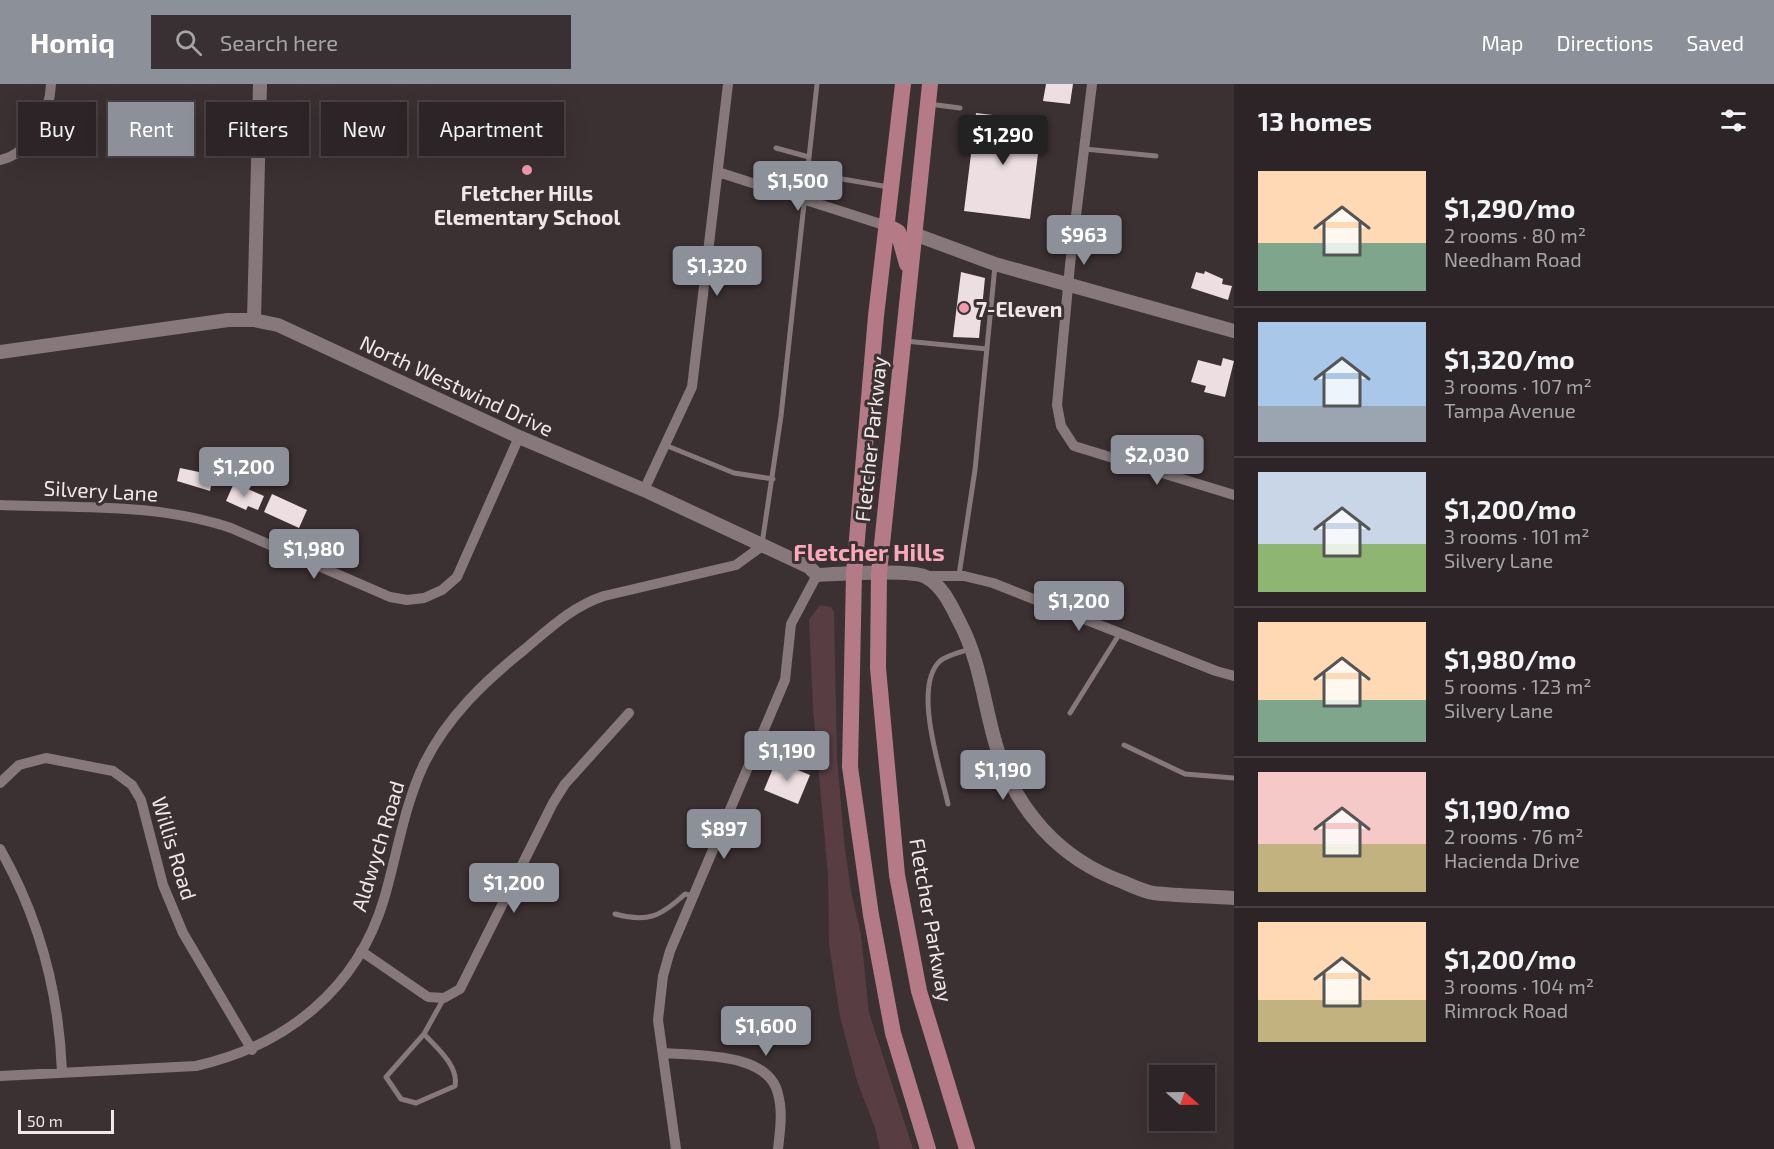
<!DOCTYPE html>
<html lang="en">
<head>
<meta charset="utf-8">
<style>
	:root { --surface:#2c2426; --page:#383032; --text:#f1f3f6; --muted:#a6a4a7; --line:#484143; --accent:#8c9099 }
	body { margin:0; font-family:"Exo 2",sans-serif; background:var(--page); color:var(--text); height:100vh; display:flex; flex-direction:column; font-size:22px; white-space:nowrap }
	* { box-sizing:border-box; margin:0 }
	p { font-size:20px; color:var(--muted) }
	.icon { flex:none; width:33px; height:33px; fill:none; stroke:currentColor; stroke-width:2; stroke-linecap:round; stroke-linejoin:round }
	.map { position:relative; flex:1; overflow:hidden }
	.panel { display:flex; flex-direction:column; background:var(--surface); width:540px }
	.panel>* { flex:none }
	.top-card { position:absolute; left:18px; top:18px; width:570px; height:54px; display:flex; gap:12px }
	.needle { width:39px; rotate:110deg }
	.fabs { position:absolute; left:1149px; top:981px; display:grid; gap:12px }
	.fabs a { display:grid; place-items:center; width:66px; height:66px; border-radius:0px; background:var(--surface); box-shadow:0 6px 24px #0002,0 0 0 2px var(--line); font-size:30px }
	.scale { position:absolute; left:18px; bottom:15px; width:96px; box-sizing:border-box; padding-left:6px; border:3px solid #efe7e8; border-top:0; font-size:16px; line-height:21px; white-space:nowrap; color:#efe7e8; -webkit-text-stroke:4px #3b3032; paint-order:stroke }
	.price { position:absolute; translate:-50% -51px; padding:0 14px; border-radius:6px; background:var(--accent); color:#fff; font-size:20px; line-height:39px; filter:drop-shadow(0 2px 3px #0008) }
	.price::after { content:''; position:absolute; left:50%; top:36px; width:18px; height:14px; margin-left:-9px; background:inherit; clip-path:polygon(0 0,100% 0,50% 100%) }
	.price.on { background:#222; color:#fff }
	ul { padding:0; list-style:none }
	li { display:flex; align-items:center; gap:18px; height:150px; padding:0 24px }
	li+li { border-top:2px solid var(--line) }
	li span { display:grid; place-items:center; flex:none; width:168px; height:120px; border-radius:0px; color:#555 }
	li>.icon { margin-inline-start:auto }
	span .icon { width:72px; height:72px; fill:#fffc; stroke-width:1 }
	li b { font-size:26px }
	h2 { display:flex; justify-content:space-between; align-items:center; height:72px; padding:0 24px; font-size:26px }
	.tag { padding:0 21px; border-radius:0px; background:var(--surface); box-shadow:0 6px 24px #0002,0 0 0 2px var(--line); font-size:21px; line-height:54px }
	.tag.on { background:var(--accent); color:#fff }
	header { display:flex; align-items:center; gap:36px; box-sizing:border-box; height:84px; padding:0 30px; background:var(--accent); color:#fff }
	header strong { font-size:28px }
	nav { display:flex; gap:33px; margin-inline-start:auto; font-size:21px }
	.search { width:420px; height:54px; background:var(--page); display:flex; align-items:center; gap:15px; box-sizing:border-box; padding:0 21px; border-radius:0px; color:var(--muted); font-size:22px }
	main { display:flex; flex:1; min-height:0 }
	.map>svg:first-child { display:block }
	.green { fill:#583d43 }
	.building { fill:#eddee1 }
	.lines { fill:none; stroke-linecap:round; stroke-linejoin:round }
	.service { stroke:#87797b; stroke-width:5 }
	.minor { stroke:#87797b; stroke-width:10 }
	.tertiary { stroke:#87797b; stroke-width:14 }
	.primary { stroke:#b47a86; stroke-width:16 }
	.poi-dot { fill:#f29aad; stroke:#3b3032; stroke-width:2 }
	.labels { text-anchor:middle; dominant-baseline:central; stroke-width:6; stroke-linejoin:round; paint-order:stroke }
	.poi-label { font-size:21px; font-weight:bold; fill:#efe7e8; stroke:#3b3032 }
	.street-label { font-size:21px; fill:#efe7e8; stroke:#3b3032 }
	.quarter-label { font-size:24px; font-weight:bold; fill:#fba8ba; stroke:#3b3032 }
</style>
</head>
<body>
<header>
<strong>Homiq</strong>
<div class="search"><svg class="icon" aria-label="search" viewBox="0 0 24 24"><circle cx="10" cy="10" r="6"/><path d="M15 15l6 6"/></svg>Search here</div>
<nav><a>Map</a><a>Directions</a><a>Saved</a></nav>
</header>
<main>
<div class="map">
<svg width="1234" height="1065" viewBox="0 0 1234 1065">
	<rect width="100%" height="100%" fill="#3b3032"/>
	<!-- green -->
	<path class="green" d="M 820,521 L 831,523 L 834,528 L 837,673 L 844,757 L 851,807 L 861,851 L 869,929 L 913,1065 L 880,1065 L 875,1044 L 857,997 L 840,933 L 829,860 L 828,791 L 813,624 L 809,536 Z"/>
	<!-- building -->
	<path class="building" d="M 1046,0 L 1073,0 L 1070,20 L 1043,17 Z
		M 976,29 L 1042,37 L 1030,135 L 964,127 Z
		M 1205,187 L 1223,195 L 1222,200 L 1232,202 L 1228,216 L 1191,204 L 1196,188 L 1204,190 Z
		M 961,188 L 985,194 L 979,254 L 953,253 Z
		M 1223,274 L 1234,277 L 1225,313 L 1204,308 L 1206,302 L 1191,298 L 1198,276 L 1221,282 Z
		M 204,366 L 218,369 L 210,407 L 177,397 L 180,384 L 199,388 Z
		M 234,399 L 264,412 L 258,426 L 248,422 L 246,426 L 226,417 Z
		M 272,410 L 307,426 L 299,444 L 264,428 Z
		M 776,677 L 810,691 L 798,720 L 764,706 Z"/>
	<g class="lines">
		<!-- service -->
		<path class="service" d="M 929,20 L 960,24
			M 776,64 L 809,73
			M 1085,65 L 1156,72
			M 807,89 L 889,103
			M 905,257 L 987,265
			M 665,361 L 734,389 L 773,395
			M 762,460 L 781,332 L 817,0
			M 959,491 L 975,386 L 995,182
			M 1070,629 L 1120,549
			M 1124,661 L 1185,690 L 1234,694
			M 948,720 C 941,687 912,603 940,577 C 947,571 961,568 970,565
			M 615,830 C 648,839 661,832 685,810 L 694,812
			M 424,950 C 437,964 459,982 455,1002 L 416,1019 L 401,1015 L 386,993 L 424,950 L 444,914"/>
		<!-- minor -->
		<path class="minor" d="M 1092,0 L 1070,181 L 1057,321 L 1061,342 L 1074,362 L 1234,411
			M 0,76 C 31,70 50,28 51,0
			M 718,88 L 887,142
			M 644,406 L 692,303 L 728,0
			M 0,421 C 77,424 157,419 231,444 L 390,513 L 407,516 L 424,514 L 442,506 L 457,493 L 519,353
			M 925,492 L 964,492 L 993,499 L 1216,587 L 1234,592
			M 0,699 L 19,681 L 46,674 L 113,687 L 132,701 L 141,716 L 163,801 L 183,849 L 252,966
			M 0,765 C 40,835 59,909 62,988
			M 361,867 L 428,913 L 444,914 L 460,905 L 553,719 L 565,700 L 629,629
			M 664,969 C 697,972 769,968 778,1010 C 783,1028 780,1047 778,1065
			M 0,992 L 196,982 C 285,962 357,906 384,815 C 397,771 404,722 424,680 C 447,633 485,597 525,565 C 550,544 573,522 604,512 L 736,481 L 762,462
			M 676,1065 L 658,936 L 663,892 L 670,867 L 785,596 L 791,540 L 817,491"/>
		<!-- tertiary -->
		<path class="tertiary" d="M 914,150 L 995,180 L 1234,247
			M 254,236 L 260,0
			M 0,268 L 228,236 L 254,236 L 278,241 L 519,353 L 644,406 L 809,483 L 817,491 C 837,490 911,485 926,493 C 943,502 952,523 960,539 C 980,576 984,621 996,661 C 1015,725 1059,775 1123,798 C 1132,802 1143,807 1153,809 C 1179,812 1207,812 1234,814"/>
		<!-- primary -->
		<path class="primary" d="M 903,0 L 876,232 L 854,490 L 850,683 L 871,831 L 893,949 L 928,1065
			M 930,0 L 879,489 L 878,584 L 897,791 L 919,907 L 967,1065
			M 887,142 L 898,148 L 907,180"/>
	</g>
	<!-- markers -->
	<g class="poi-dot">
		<circle cx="527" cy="86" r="6"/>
		<circle cx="964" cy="224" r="6"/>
	</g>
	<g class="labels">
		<!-- poi labels -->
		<g class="poi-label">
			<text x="527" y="108">Fletcher Hills<tspan x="527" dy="24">Elementary School</tspan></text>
			<text x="976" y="224" text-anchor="start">7-Eleven</text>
		</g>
		<!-- street labels -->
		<g class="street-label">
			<text transform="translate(457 301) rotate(25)">North Westwind Drive</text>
			<text transform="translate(870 355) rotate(-84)">Fletcher Parkway</text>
			<text transform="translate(101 406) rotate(3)">Silvery Lane</text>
			<text transform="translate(377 762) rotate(-73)">Aldwych Road</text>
			<text transform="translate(175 764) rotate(73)">Willis Road</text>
			<text transform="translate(932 836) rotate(80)">Fletcher Parkway</text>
		</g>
		<!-- quarter labels -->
		<g class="quarter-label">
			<text x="869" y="467">Fletcher Hills</text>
		</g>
	</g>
</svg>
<div class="fabs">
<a><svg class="needle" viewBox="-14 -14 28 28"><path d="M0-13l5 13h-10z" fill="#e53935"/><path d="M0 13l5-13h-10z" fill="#a6a4a7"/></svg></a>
</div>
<div class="scale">50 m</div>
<b class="price on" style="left:1003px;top:82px">$1,290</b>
<b class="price" style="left:798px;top:128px">$1,500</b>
<b class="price" style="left:1084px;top:182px">$963</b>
<b class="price" style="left:717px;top:213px">$1,320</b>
<b class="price" style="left:1157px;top:402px">$2,030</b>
<b class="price" style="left:244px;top:414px">$1,200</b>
<b class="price" style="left:314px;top:496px">$1,980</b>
<b class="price" style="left:1079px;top:548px">$1,200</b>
<b class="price" style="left:787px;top:698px">$1,190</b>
<b class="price" style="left:1003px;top:717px">$1,190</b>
<b class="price" style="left:724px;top:776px">$897</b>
<b class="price" style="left:514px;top:830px">$1,200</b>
<b class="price" style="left:766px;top:973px">$1,600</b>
<div class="top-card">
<a class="tag">Buy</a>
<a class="tag on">Rent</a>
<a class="tag">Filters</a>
<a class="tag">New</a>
<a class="tag">Apartment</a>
</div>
</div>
<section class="panel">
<h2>13 homes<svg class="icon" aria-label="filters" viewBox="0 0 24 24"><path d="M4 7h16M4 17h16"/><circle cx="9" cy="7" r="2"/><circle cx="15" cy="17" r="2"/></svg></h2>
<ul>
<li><span style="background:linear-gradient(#ffd9b3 60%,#7fa58c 0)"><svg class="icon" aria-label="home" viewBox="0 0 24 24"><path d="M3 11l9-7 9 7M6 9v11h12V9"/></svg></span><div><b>$1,290/mo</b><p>2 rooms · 80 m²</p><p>Needham Road</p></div></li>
<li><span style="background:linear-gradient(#a9c7e8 70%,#9aa5b1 0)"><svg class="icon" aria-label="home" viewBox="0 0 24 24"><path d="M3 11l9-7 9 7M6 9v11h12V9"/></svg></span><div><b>$1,320/mo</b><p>3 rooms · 107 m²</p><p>Tampa Avenue</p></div></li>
<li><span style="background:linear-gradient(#c9d6e8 60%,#8fb573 0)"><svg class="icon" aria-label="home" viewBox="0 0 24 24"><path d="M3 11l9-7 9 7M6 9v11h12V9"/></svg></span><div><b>$1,200/mo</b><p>3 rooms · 101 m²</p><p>Silvery Lane</p></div></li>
<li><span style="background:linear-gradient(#ffd9b3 65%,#7fa58c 0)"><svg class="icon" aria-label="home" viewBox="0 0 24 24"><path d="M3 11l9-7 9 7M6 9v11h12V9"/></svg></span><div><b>$1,980/mo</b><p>5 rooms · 123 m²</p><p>Silvery Lane</p></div></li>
<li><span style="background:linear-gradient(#f6c9c9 60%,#c2b280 0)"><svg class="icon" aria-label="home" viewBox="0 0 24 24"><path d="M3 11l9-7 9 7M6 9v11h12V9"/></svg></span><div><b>$1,190/mo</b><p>2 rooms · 76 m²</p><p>Hacienda Drive</p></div></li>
<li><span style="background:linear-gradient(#ffd9b3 65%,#c2b280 0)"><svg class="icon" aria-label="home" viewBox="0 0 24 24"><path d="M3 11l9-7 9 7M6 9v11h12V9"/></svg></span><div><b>$1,200/mo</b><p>3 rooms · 104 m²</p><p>Rimrock Road</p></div></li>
</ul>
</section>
</main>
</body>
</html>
